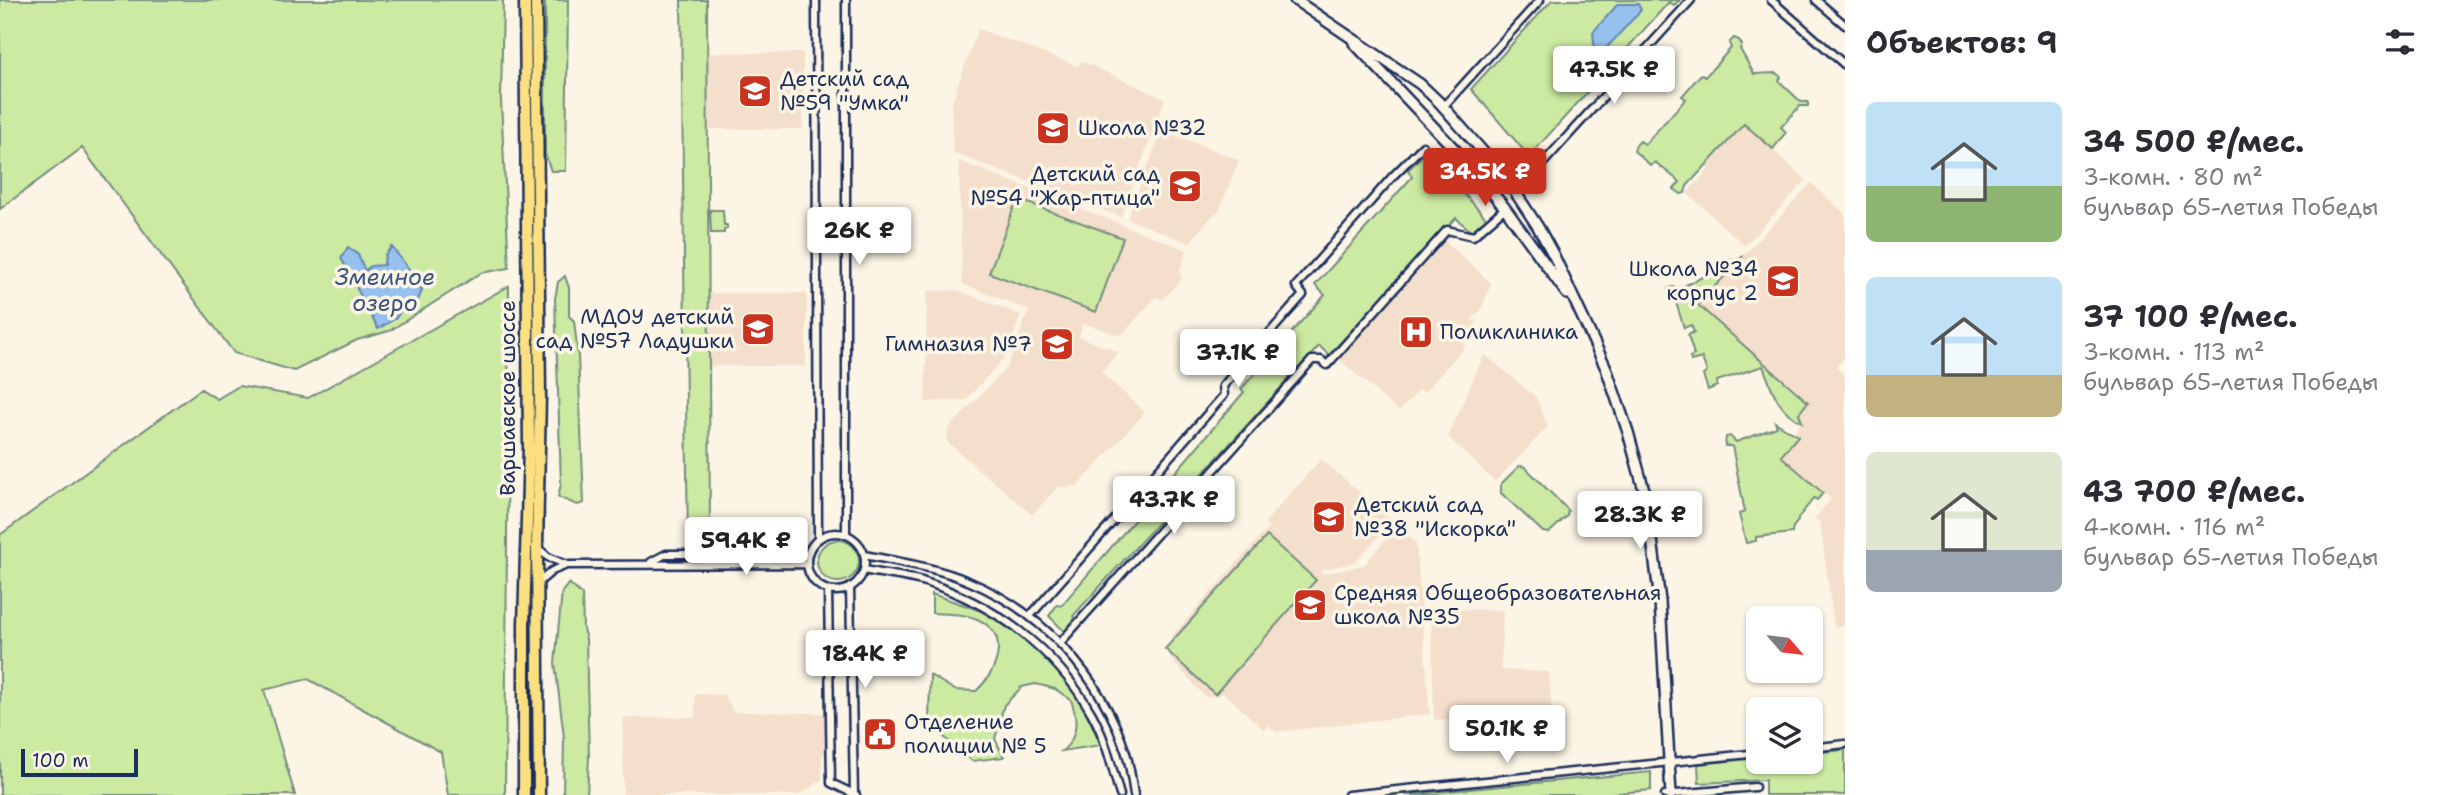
<!DOCTYPE html>
<html lang="ru">
<head>
<meta charset="utf-8">
<style>
	:root { --surface:#fff; --page:#f7f7f7; --text:#2b2b33; --muted:#7c7c81; --accent:#c8321e }
	body { margin:0; font-family:"Shantell Sans",sans-serif; background:var(--page); color:var(--text); height:100vh; display:flex; flex-direction:column; font-size:26px; white-space:nowrap }
	* { box-sizing:border-box; margin:0 }
	p { font-size:23px; color:var(--muted) }
	.icon { flex:none; width:38px; height:38px; fill:none; stroke:currentColor; stroke-width:2; stroke-linecap:round; stroke-linejoin:round }
	.map { position:relative; flex:1; overflow:hidden }
	.panel { display:flex; flex-direction:column; background:var(--surface); width:595px }
	.panel>* { flex:none }
	.needle { width:46px; rotate:118deg }
	.controls { position:absolute; left:1746px; top:606px; display:grid; gap:14px }
	.controls a { display:grid; place-items:center; width:77px; height:77px; border-radius:10px; background:var(--surface); box-shadow:0 2px 5px #0004; font-size:35px }
	.scale { position:absolute; left:21px; bottom:18px; width:117px; box-sizing:border-box; padding-left:7px; border:4px solid #1b2f5e; border-top:0; font-size:19px; line-height:24px; white-space:nowrap; color:#1b2f5e; -webkit-text-stroke:5px #fcf5e5; paint-order:stroke }
	.price { position:absolute; translate:-50% -60px; padding:0 16px; border-radius:7px; background:#fff; color:#222; font-size:23px; line-height:46px; filter:drop-shadow(0 2px 4px #0008) }
	.price::after { content:''; position:absolute; left:50%; top:42px; width:21px; height:16px; margin-left:-10px; background:inherit; clip-path:polygon(0 0,100% 0,50% 100%) }
	.price.selected { background:var(--accent); color:#fff }
	ul { padding:0; list-style:none }
	li { display:flex; align-items:center; gap:21px; height:175px; padding:0 21px }
	li span { display:grid; place-items:center; flex:none; width:196px; height:140px; border-radius:10px; color:#555 }
	li>.icon { margin-inline-start:auto }
	span .icon { width:84px; height:84px; fill:#fffc; stroke-width:1 }
	li b { font-size:30px }
	h2 { display:flex; justify-content:space-between; align-items:center; height:84px; padding:0 21px; font-size:30px }
	main { display:flex; flex:1; min-height:0 }
	.map>svg:first-child { display:block }
	.built { fill:#f4dfcc }
	.green { fill:#cceaa2; stroke:#748c80; stroke-width:2; fill-rule:evenodd }
	.water { fill:#96c1ef; stroke:#6587b5; stroke-width:2 }
	.lines { fill:none; stroke-linecap:round; stroke-linejoin:round }
	.street-casing { stroke:#1b2f5e; stroke-width:11 }
	.secondary-casing { stroke:#1b2f5e; stroke-width:14 }
	.primary-casing { stroke:#1b2f5e; stroke-width:15 }
	.street { stroke:#fcf5e5; stroke-width:6 }
	.secondary { stroke:#fcf5e5; stroke-width:9 }
	.primary { stroke:#fce080; stroke-width:10 }
	.labels { text-anchor:middle; dominant-baseline:central; stroke-width:7; stroke-linejoin:round; paint-order:stroke }
	.poi-label { font-size:21px; fill:#1b2f5e; stroke:#fcf5e5; text-anchor:start }
	.street-label { font-size:21px; fill:#1b2f5e; stroke:#fcf5e5 }
	.water-label { font-size:23px; font-style:italic; fill:#3a5482; stroke:#fcf5e5 }
</style>
</head>
<body>
<main>
<div class="map">
<svg width="1845" height="795" viewBox="0 0 1845 795">
	<rect width="100%" height="100%" fill="#fcf5e5"/>
	<filter id="ink" filterUnits="userSpaceOnUse"><feTurbulence type="fractalNoise" baseFrequency=".0143" numOctaves="2"/><feDisplacementMap in="SourceGraphic" scale="14" xChannelSelector="R" yChannelSelector="G"/><feConvolveMatrix kernelMatrix="1 2 1 2 8 2 1 2 1" color-interpolation-filters="sRGB"/></filter>
	<g filter="url(#ink)">
		<!-- built -->
		<path class="built" d="M 978,29 L 1078,66 L 1082,61 L 1165,99 L 1121,217 L 953,153 L 951,104 Z
			M 706,53 L 803,53 L 803,129 L 706,129 Z
			M 1745,124 L 1806,180 L 1745,246 L 1687,193 L 1709,169 L 1706,166 Z
			M 1162,130 L 1239,160 L 1219,211 L 1212,216 L 1189,243 L 1127,219 Z
			M 959,161 L 1187,250 L 1180,271 L 1182,279 L 1162,300 L 1156,297 L 1121,336 L 1083,323 L 1079,337 L 1119,352 L 1101,372 L 1145,412 L 1078,486 L 1058,487 L 1032,515 L 947,442 L 948,429 L 1007,367 L 1029,310 L 962,284 Z
			M 1811,183 L 1845,214 L 1845,357 L 1836,367 L 1845,376 L 1845,625 L 1834,627 L 1820,523 L 1815,518 L 1831,499 L 1781,456 L 1798,436 L 1793,432 L 1802,422 L 1799,413 L 1807,402 L 1698,305 Z
			M 1445,241 L 1491,283 L 1481,310 L 1472,319 L 1477,323 L 1461,341 L 1466,346 L 1424,392 L 1420,389 L 1399,412 L 1339,359 Z
			M 957,290 L 1021,315 L 1005,357 L 966,400 L 925,402 L 927,291 Z
			M 710,293 L 807,293 L 806,366 L 710,366 Z
			M 1484,354 L 1536,397 L 1548,427 L 1495,482 L 1448,437 Z
			M 1321,459 L 1393,521 L 1355,562 L 1319,571 L 1323,574 L 1364,565 L 1397,526 L 1416,543 L 1430,714 L 1276,732 L 1268,725 L 1264,730 L 1224,693 L 1206,698 L 1170,658 L 1171,637 L 1268,528 L 1286,543 L 1264,523 Z
			M 1431,609 L 1503,610 L 1501,670 L 1549,672 L 1552,713 L 1434,720 Z
			M 695,694 L 724,695 L 734,712 L 826,713 L 826,751 L 822,756 L 822,780 L 799,795 L 623,795 L 623,718 L 695,717 Z"/>
		<!-- green -->
		<path class="green" d="M 0,0 L 503,0 L 501,100 L 509,268 L 481,273 L 389,331 L 357,340 L 294,371 L 234,353 L 82,148 L 0,209 ZM 348,247 L 358,255 L 364,271 L 371,266 L 384,266 L 385,255 L 391,247 L 406,275 L 417,279 L 422,290 L 418,300 L 406,303 L 396,318 Z
			M 545,0 L 568,0 L 566,171 L 551,171 L 545,154 Z
			M 681,0 L 707,0 L 710,536 L 694,537 L 694,542 L 688,542 C 686,361 682,181 681,0 Z
			M 1552,0 L 1680,0 L 1674,5 L 1669,2 L 1534,151 L 1538,156 L 1532,160 L 1471,89 Z
			M 1734,38 L 1739,40 L 1742,45 L 1740,49 L 1754,74 L 1776,73 L 1781,77 L 1779,81 L 1801,102 L 1808,102 L 1808,106 L 1800,106 L 1781,127 L 1786,132 L 1773,149 L 1744,124 L 1687,186 L 1685,193 L 1681,194 L 1674,189 L 1680,182 L 1655,162 L 1651,166 L 1634,151 L 1636,145 L 1640,141 L 1645,144 L 1686,99 L 1682,96 L 1701,74 L 1705,77 L 1731,48 L 1729,43 Z
			M 1426,152 L 1488,220 L 1475,235 L 1456,218 L 1329,355 L 1319,346 L 1073,616 L 1076,620 L 1065,632 L 1049,616 L 1057,605 L 1061,606 L 1244,392 L 1241,389 L 1325,295 L 1315,285 L 1412,177 L 1408,170 Z
			M 1017,199 L 1123,238 L 1096,312 L 989,273 Z
			M 710,210 L 723,210 L 724,225 L 727,225 L 727,229 L 724,230 L 724,233 L 711,233 Z
			M 1742,257 L 1698,305 L 1808,402 L 1799,413 L 1802,422 C 1777,411 1772,389 1763,366 L 1717,381 L 1717,386 L 1708,390 L 1703,375 L 1707,372 L 1702,358 L 1691,361 L 1690,357 L 1694,355 L 1688,335 L 1694,332 L 1691,325 L 1684,328 L 1673,293 L 1669,293 L 1668,289 L 1671,287 L 1680,288 L 1717,270 L 1715,263 Z
			M 565,276 L 569,288 L 569,316 L 574,321 L 578,355 L 584,503 L 577,505 L 558,497 L 561,484 L 555,299 L 558,282 Z
			M 509,286 L 505,795 L 448,795 L 441,752 L 308,679 L 264,690 L 295,795 L 0,795 L 0,535 L 201,389 L 217,399 L 239,386 L 308,398 Z
			M 1775,422 L 1798,436 L 1781,456 L 1823,493 L 1817,500 L 1814,498 L 1798,518 L 1798,521 L 1793,527 L 1792,533 L 1756,537 L 1756,541 L 1746,543 L 1739,514 L 1745,512 L 1732,446 L 1725,446 L 1726,437 L 1730,436 L 1736,442 L 1777,427 Z
			M 1519,466 L 1525,467 L 1568,510 L 1567,516 L 1549,533 L 1543,532 L 1501,493 L 1501,484 Z
			M 1267,536 L 1316,580 L 1215,694 L 1165,649 Z
			M817 561a21 21 0 1 1 42 0a21 21 0 1 1-42 0Z
			M 569,583 L 582,595 L 583,629 L 586,639 L 589,757 L 587,795 L 563,795 L 564,737 L 555,663 L 562,592 Z
			M 932,594 L 996,616 L 1038,650 L 1068,684 L 1085,709 L 1101,745 L 1062,751 C 1078,738 1078,719 1071,700 L 1055,689 L 1044,686 L 1035,684 L 1022,687 L 1004,705 L 995,739 L 1004,757 L 972,761 L 929,724 L 930,675 L 955,690 L 976,691 C 996,674 1011,637 981,621 C 967,613 948,614 932,613 Z
			M 1845,750 L 1845,795 L 1765,795 L 1765,780 L 1699,783 L 1698,764 L 1759,758 L 1759,761 L 1811,761 L 1811,753 Z
			M 1651,772 L 1651,790 L 1597,795 L 1405,795 Z"/>
		<!-- water -->
		<path class="water" d="M 1618,4 L 1638,4 L 1641,10 L 1601,54 L 1597,54 L 1595,52 L 1593,32 Z
			M 348,247 L 358,255 L 365,271 L 371,266 L 384,265 L 385,255 L 392,247 L 409,269 L 406,275 L 417,279 L 422,290 L 418,300 L 406,303 L 396,318 L 378,329 L 341,258 Z"/>
		<g class="lines">
			<!-- street casing -->
			<g class="street-casing">
				<path id="street" d="M 816,0 L 818,538
					M 846,0 L 846,535
					M 1771,0 L 1845,65
					M 1816,0 L 1845,25
					M 1443,107 L 1540,0
					M 1516,193 L 1691,0
					M 818,234 L 846,233
					M807 562a29 29 0 1 1 58 0a29 29 0 1 1-58 0Z
					M 537,547 L 548,557 L 567,565
					M 864,555 C 899,562 935,567 968,581 C 1043,612 1101,676 1126,753 C 1130,766 1132,781 1134,795
					M 651,562 L 666,554 L 808,554
					M 864,570 C 883,574 903,576 922,581 C 993,603 1055,648 1092,714 C 1106,739 1112,768 1120,795
					M 538,583 L 552,571 L 567,565 L 807,564
					M 850,587 L 854,794
					M 828,590 L 831,783 L 856,795
					M 1030,616 L 1224,395 L 1223,386 L 1303,295 L 1296,286 L 1393,176 L 1423,146
					M 1060,643 L 1312,360 L 1321,360 L 1327,365 L 1447,230 L 1473,236 L 1505,208
					M 1811,748 L 1845,744
					M 1348,795 L 1759,753
					M 1665,795 L 1755,787"/>
			</g>
			<!-- secondary casing -->
			<g class="secondary-casing">
				<path id="secondary" d="M 1295,0 L 1420,84 L 1440,103 L 1506,178 L 1538,227 L 1554,256 L 1606,368 L 1628,432 L 1647,501 L 1660,601 L 1671,795
					M 1354,43 L 1463,158 L 1505,208 L 1567,294"/>
			</g>
			<!-- primary casing -->
			<g class="primary-casing">
				<path id="primary" d="M 536,0 L 540,396 L 537,547 L 539,795
					M 524,795 L 524,625 L 529,447 L 525,0"/>
			</g>
			<!-- street -->
			<use href="#street" class="street"/>
			<!-- secondary -->
			<use href="#secondary" class="secondary"/>
			<!-- primary -->
			<use href="#primary" class="primary"/>
		</g>
	</g>
	<!-- icons -->
	<defs>
		<g id="school-square" transform="scale(1.75)"><rect x="-9" y="-9" width="18" height="18" rx="4" fill="#c8321e" stroke="#fcf5e5"/><path d="M0-5L7-2L0 1L-7-2ZM-4 1L0 2.5L4 1V4Q0 6-4 4Z" fill="#fff"/></g>
		<g id="hospital-square" transform="scale(1.75)"><rect x="-9" y="-9" width="18" height="18" rx="4" fill="#c8321e" stroke="#fcf5e5"/><path d="M-5-5h3v3.5h4V-5h3V5h-3V1.5h-4V5h-3Z" fill="#fff"/></g>
		<g id="civic-square" transform="scale(1.75)"><rect x="-9" y="-9" width="18" height="18" rx="4" fill="#c8321e" stroke="#fcf5e5"/><path d="M-.6-6.5H3V-4.5H.6V-3L4-1V1h2V6H-6V1h2V-1L-.6-3ZM-1.2 2.5V6h2.4V2.5Z" fill="#fff"/></g>
	</defs>
	<g fill-rule="evenodd">
		<use href="#school-square" x="755" y="91"/>
		<use href="#school-square" x="1053" y="128"/>
		<use href="#school-square" x="1185" y="186"/>
		<use href="#school-square" x="1783" y="281"/>
		<use href="#school-square" x="758" y="329"/>
		<use href="#hospital-square" x="1416" y="332"/>
		<use href="#school-square" x="1057" y="344"/>
		<use href="#school-square" x="1329" y="517"/>
		<use href="#school-square" x="1310" y="605"/>
		<use href="#civic-square" x="880" y="734"/>
	</g>
	<g class="labels">
		<!-- poi labels -->
		<g class="poi-label">
			<text x="780" y="79">Детский сад<tspan x="780" dy="24">№59 "Умка"</tspan></text>
			<text x="1078" y="128">Школа №32</text>
			<text x="1160" y="174" text-anchor="end">Детский сад<tspan x="1160" dy="24">№54 "Жар-птица"</tspan></text>
			<text x="1758" y="269" text-anchor="end">Школа №34<tspan x="1758" dy="24">корпус 2</tspan></text>
			<text x="734" y="317" text-anchor="end">МДОУ детский<tspan x="734" dy="24">сад №57 Ладушки</tspan></text>
			<text x="1440" y="332">Поликлиника</text>
			<text x="1032" y="344" text-anchor="end">Гимназия №7</text>
			<text x="1354" y="505">Детский сад<tspan x="1354" dy="24">№38 "Искорка"</tspan></text>
			<text x="1334" y="593">Средняя Общеобразовательная<tspan x="1334" dy="24">школа №35</tspan></text>
			<text x="904" y="722">Отделение<tspan x="904" dy="24">полиции № 5</tspan></text>
		</g>
		<!-- street labels -->
		<g class="street-label">
			<text transform="translate(508 398) rotate(-90)">Варшавское шоссе</text>
		</g>
		<!-- water labels -->
		<g class="water-label">
			<text x="385" y="277">Змеиное<tspan x="385" dy="26">озеро</tspan></text>
		</g>
	</g>
</svg>
<div class="controls">
<a><svg class="needle" viewBox="-14 -14 28 28"><path d="M0-13l5 13h-10z" fill="#e53935"/><path d="M0 13l5-13h-10z" fill="#7c7c81"/></svg></a>
<a><svg class="icon" aria-label="layers" viewBox="0 0 24 24"><path d="M12 4l9 5-9 5-9-5zM3 14l9 5 9-5"/></svg></a>
</div>
<div class="scale">100 m</div>
<b class="price" style="left:1614px;top:106px">47.5K ₽</b>
<b class="price selected" style="left:1485px;top:208px">34.5K ₽</b>
<b class="price" style="left:859px;top:267px">26K ₽</b>
<b class="price" style="left:1238px;top:389px">37.1K ₽</b>
<b class="price" style="left:1174px;top:536px">43.7K ₽</b>
<b class="price" style="left:1640px;top:551px">28.3K ₽</b>
<b class="price" style="left:746px;top:577px">59.4K ₽</b>
<b class="price" style="left:865px;top:690px">18.4K ₽</b>
<b class="price" style="left:1507px;top:765px">50.1K ₽</b>
</div>
<section class="panel">
<h2>Объектов: 9<svg class="icon" aria-label="filters" viewBox="0 0 24 24"><path d="M4 7h16M4 17h16"/><circle cx="9" cy="7" r="2"/><circle cx="15" cy="17" r="2"/></svg></h2>
<ul>
<li><span style="background:linear-gradient(#bfe0f5 60%,#8fb573 0)"><svg class="icon" aria-label="home" viewBox="0 0 24 24"><path d="M3 11l9-7 9 7M6 9v11h12V9"/></svg></span><div><b>34 500 ₽/мес.</b><p>3-комн. · 80 m²</p><p>бульвар 65-летия Победы</p></div></li>
<li><span style="background:linear-gradient(#bfe0f5 70%,#c2b280 0)"><svg class="icon" aria-label="home" viewBox="0 0 24 24"><path d="M3 11l9-7 9 7M6 9v11h12V9"/></svg></span><div><b>37 100 ₽/мес.</b><p>3-комн. · 113 m²</p><p>бульвар 65-летия Победы</p></div></li>
<li><span style="background:linear-gradient(#dfe7d0 70%,#9aa5b1 0)"><svg class="icon" aria-label="home" viewBox="0 0 24 24"><path d="M3 11l9-7 9 7M6 9v11h12V9"/></svg></span><div><b>43 700 ₽/мес.</b><p>4-комн. · 116 m²</p><p>бульвар 65-летия Победы</p></div></li>
</ul>
</section>
</main>
</body>
</html>
